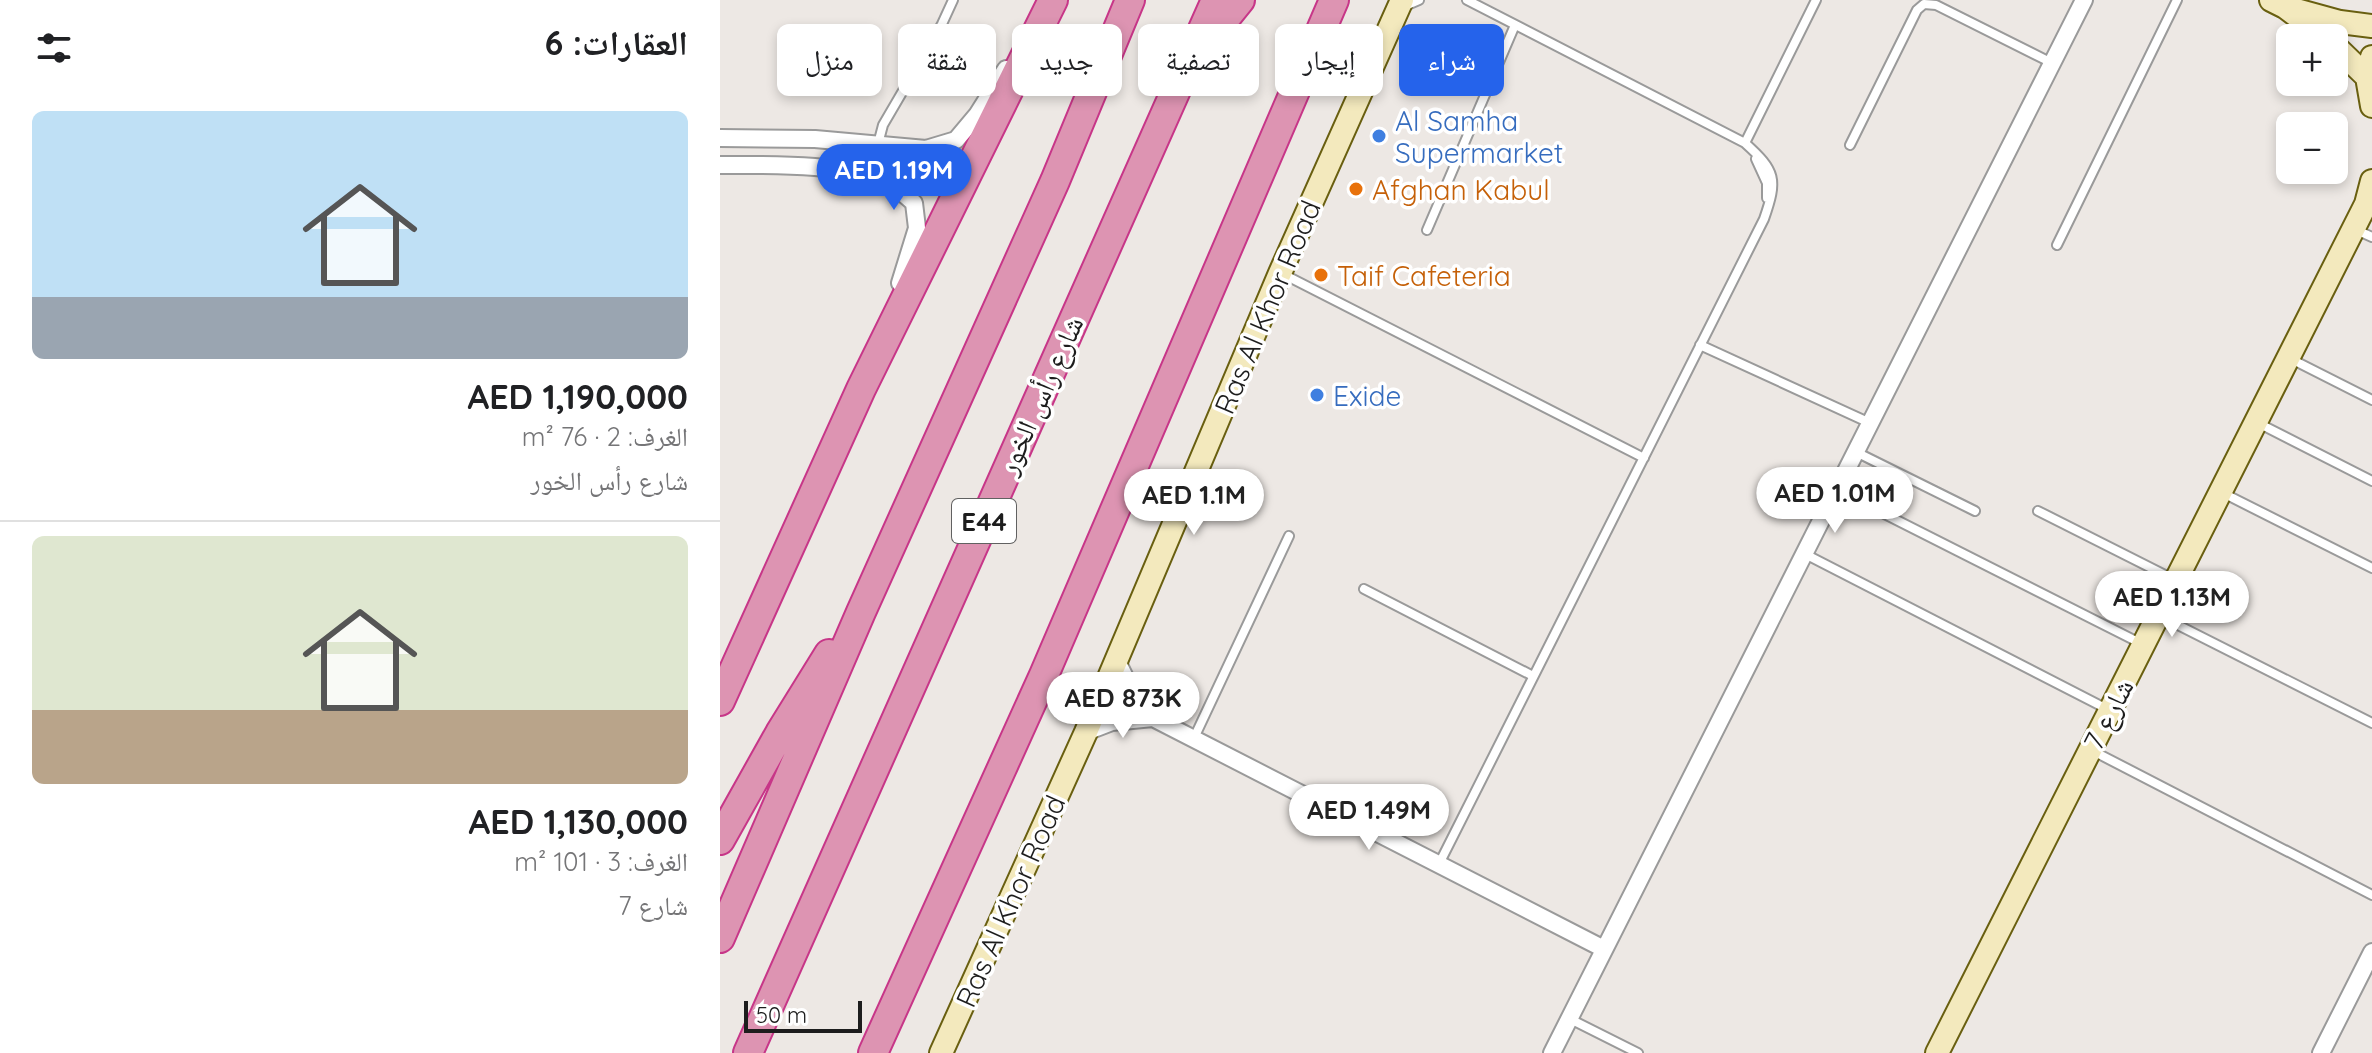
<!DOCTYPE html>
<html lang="ar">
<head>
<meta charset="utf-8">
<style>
	:root { --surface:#fff; --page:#f6f6f6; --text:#202124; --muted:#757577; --line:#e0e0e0; --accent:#2563eb }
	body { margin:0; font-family:Quicksand,"Noto Naskh Arabic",sans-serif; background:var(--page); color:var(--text); direction:rtl; height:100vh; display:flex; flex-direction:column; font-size:30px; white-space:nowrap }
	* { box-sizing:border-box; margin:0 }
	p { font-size:26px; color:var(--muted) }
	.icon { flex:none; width:44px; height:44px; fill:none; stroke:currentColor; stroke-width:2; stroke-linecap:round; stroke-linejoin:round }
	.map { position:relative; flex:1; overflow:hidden; direction:ltr }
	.sheet { display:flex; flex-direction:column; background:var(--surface); width:720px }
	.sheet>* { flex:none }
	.banner { position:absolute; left:24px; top:24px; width:760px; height:72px; direction:rtl; display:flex; gap:16px }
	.controls { position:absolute; left:1556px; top:24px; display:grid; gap:16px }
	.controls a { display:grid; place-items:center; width:72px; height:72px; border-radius:12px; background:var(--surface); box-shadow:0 4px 12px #0003; font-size:40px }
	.scale { position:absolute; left:24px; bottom:20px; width:118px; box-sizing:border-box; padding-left:8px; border:4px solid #1d1d1d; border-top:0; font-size:22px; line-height:28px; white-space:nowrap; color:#1d1d1d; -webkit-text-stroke:6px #fff; paint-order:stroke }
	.price { position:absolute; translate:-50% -68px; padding:0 18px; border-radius:28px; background:#fff; color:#222; font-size:26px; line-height:52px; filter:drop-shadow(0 2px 4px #0008) }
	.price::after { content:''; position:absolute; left:50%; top:48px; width:24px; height:18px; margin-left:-12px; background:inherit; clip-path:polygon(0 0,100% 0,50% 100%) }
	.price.current { background:var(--accent); color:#fff }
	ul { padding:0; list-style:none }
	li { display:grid; align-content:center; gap:16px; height:424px; padding:0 32px }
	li+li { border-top:2px solid var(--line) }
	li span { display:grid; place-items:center; height:248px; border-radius:12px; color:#555 }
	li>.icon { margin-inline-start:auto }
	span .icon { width:144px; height:144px; fill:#fffc; stroke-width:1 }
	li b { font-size:34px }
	h2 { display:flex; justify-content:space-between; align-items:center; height:96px; padding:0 32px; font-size:34px }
	.chip { padding:0 28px; border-radius:12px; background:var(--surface); box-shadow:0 4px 12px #0003; font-size:28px; line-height:72px }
	.chip.current { background:var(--accent); color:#fff }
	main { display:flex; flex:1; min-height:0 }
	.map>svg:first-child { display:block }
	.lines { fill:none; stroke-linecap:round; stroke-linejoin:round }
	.lane-casing { stroke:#9a9a9a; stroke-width:12 }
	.street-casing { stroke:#9a9a9a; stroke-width:20 }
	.secondary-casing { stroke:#695f10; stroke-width:26 }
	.highway-casing { stroke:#c73688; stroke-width:32 }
	.lane { stroke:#fff; stroke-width:8 }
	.street { stroke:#fff; stroke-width:16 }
	.secondary { stroke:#f3e9bd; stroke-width:22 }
	.highway { stroke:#dd94b2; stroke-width:28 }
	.shop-dot { fill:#3f7fe0; stroke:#fff; stroke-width:3 }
	.food-dot { fill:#e8710a; stroke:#fff; stroke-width:3 }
	.labels { text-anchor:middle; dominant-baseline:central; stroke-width:7; stroke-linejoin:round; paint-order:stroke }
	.shield { fill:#fff; stroke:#616161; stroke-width:2 }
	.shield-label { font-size:26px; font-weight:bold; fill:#1d1d1d }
	.shop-label { font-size:28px; fill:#366cbe; stroke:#fff; text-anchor:start }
	.food-label { font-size:28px; fill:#c56008; stroke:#fff; text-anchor:start }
	.street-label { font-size:28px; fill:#1d1d1d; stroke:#fff }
</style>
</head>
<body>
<main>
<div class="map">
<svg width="1652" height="1053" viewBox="0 0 1652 1053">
	<rect width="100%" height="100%" fill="#ede8e4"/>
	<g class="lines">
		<!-- lane casing -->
		<g class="lane-casing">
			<path id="lane" d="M 685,6 L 699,0
				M 1025,143 L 1096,0
				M 158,144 L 163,125 L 222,24 L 233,0
				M 1130,145 L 1197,10 L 1204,4 L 1216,5 L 1332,63
				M 1036,159 L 1047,183 L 1047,198
				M 1634,229 L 1652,237
				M 707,230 L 795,25
				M 1337,245 L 1457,0
				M 561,273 L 924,458
				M 980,345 L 1150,423
				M 1571,359 L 1652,400
				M 1536,422 L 1652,481
				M 1136,452 L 1255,511
				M 1117,490 L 1422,644
				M 1501,492 L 1652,568
				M 1318,511 L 1455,580
				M 1085,554 L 1389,710
				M 644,589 L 813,676
				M 1438,615 L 1652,723
				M 474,738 L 569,536
				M 1371,750 L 1652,895
				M 719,864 L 1044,219 C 1058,179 1056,171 1025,143 L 747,0
				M 850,1019 L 918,1053"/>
		</g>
		<!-- street casing -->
		<g class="street-casing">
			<path id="street" d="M 0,138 L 95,139 L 206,149 L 236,140 L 257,115 L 286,69
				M 170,152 L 203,163 C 216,188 187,184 172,184
				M 0,165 C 42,165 134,163 169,183 C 178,188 186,196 194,203 L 197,228 L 180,283
				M 397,661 L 415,698 L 433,718 L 884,949
				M 366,732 L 392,722 L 433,718
				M 832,1053 L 1364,0
				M 1601,1053 L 1652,952"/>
		</g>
		<!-- secondary casing -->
		<g class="secondary-casing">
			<path id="secondary" d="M 1551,0 L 1565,7 L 1606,38
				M 1565,7 L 1620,22 L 1652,26
				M 1614,45 L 1647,77
				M 1652,57 L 1647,77 L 1652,106
				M 221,1053 L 366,732 L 560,273 L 682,0
				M 1217,1053 L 1646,204 L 1652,181"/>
		</g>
		<!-- highway casing -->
		<g class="highway-casing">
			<path id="highway" d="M 490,37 L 520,0
				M 0,701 L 141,389 L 333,0
				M 0,840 L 60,733 L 109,654
				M 0,938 L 141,612 L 335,181 L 410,0
				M 28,1053 L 496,0
				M 153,1053 L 324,675 L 614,0"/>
		</g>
		<!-- lane -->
		<use href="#lane" class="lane"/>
		<!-- street -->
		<use href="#street" class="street"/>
		<!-- secondary -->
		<use href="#secondary" class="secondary"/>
		<!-- highway -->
		<use href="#highway" class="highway"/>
	</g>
	<!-- markers -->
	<g class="shop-dot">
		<circle cx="659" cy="136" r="8"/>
		<circle cx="597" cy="395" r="8"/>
	</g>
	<g class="food-dot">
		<circle cx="636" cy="189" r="8"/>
		<circle cx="601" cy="275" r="8"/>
	</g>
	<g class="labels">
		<!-- shield labels -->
		<rect class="shield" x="232" y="499" width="64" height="44" rx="6"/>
		<g class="shield-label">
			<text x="264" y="521">E44</text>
		</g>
		<!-- shop labels -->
		<g class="shop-label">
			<text x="675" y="120">Al Samha<tspan x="675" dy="32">Supermarket</tspan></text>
			<text x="613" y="395">Exide</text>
		</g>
		<!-- food labels -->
		<g class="food-label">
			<text x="652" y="189">Afghan Kabul</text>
			<text x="617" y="275">Taif Cafeteria</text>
		</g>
		<!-- street labels -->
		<g class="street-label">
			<text transform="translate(547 307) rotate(-67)">Ras Al Khor Road</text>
			<text transform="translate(320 395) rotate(-66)">شارع رأس الخور</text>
			<text transform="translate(1388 714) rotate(-63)">شارع 7</text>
			<text transform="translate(290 901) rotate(-66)">Ras Al Khor Road</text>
		</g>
	</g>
</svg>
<div class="controls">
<a>+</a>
<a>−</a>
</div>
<div class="scale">50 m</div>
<b class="price current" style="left:174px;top:212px">AED 1.19M</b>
<b class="price" style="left:1115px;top:535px">AED 1.01M</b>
<b class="price" style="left:474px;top:537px">AED 1.1M</b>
<b class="price" style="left:1452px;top:639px">AED 1.13M</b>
<b class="price" style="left:403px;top:740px">AED 873K</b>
<b class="price" style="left:649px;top:852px">AED 1.49M</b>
<div class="banner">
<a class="chip current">شراء</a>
<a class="chip">إيجار</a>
<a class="chip">تصفية</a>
<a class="chip">جديد</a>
<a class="chip">شقة</a>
<a class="chip">منزل</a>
</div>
</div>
<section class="sheet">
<h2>العقارات: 6<svg class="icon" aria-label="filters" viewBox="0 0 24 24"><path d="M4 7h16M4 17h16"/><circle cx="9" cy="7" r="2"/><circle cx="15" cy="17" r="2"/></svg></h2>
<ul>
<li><span style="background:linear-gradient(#bfe0f5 75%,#9aa5b1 0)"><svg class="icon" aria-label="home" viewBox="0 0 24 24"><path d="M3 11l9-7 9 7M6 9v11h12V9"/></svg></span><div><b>AED 1,190,000</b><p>الغرف: 2 · 76 m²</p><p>شارع رأس الخور</p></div></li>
<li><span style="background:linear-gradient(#dfe7d0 70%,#b9a48a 0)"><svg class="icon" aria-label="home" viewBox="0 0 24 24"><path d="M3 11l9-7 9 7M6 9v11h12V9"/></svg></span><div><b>AED 1,130,000</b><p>الغرف: 3 · 101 m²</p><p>شارع 7</p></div></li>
</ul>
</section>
</main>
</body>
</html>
